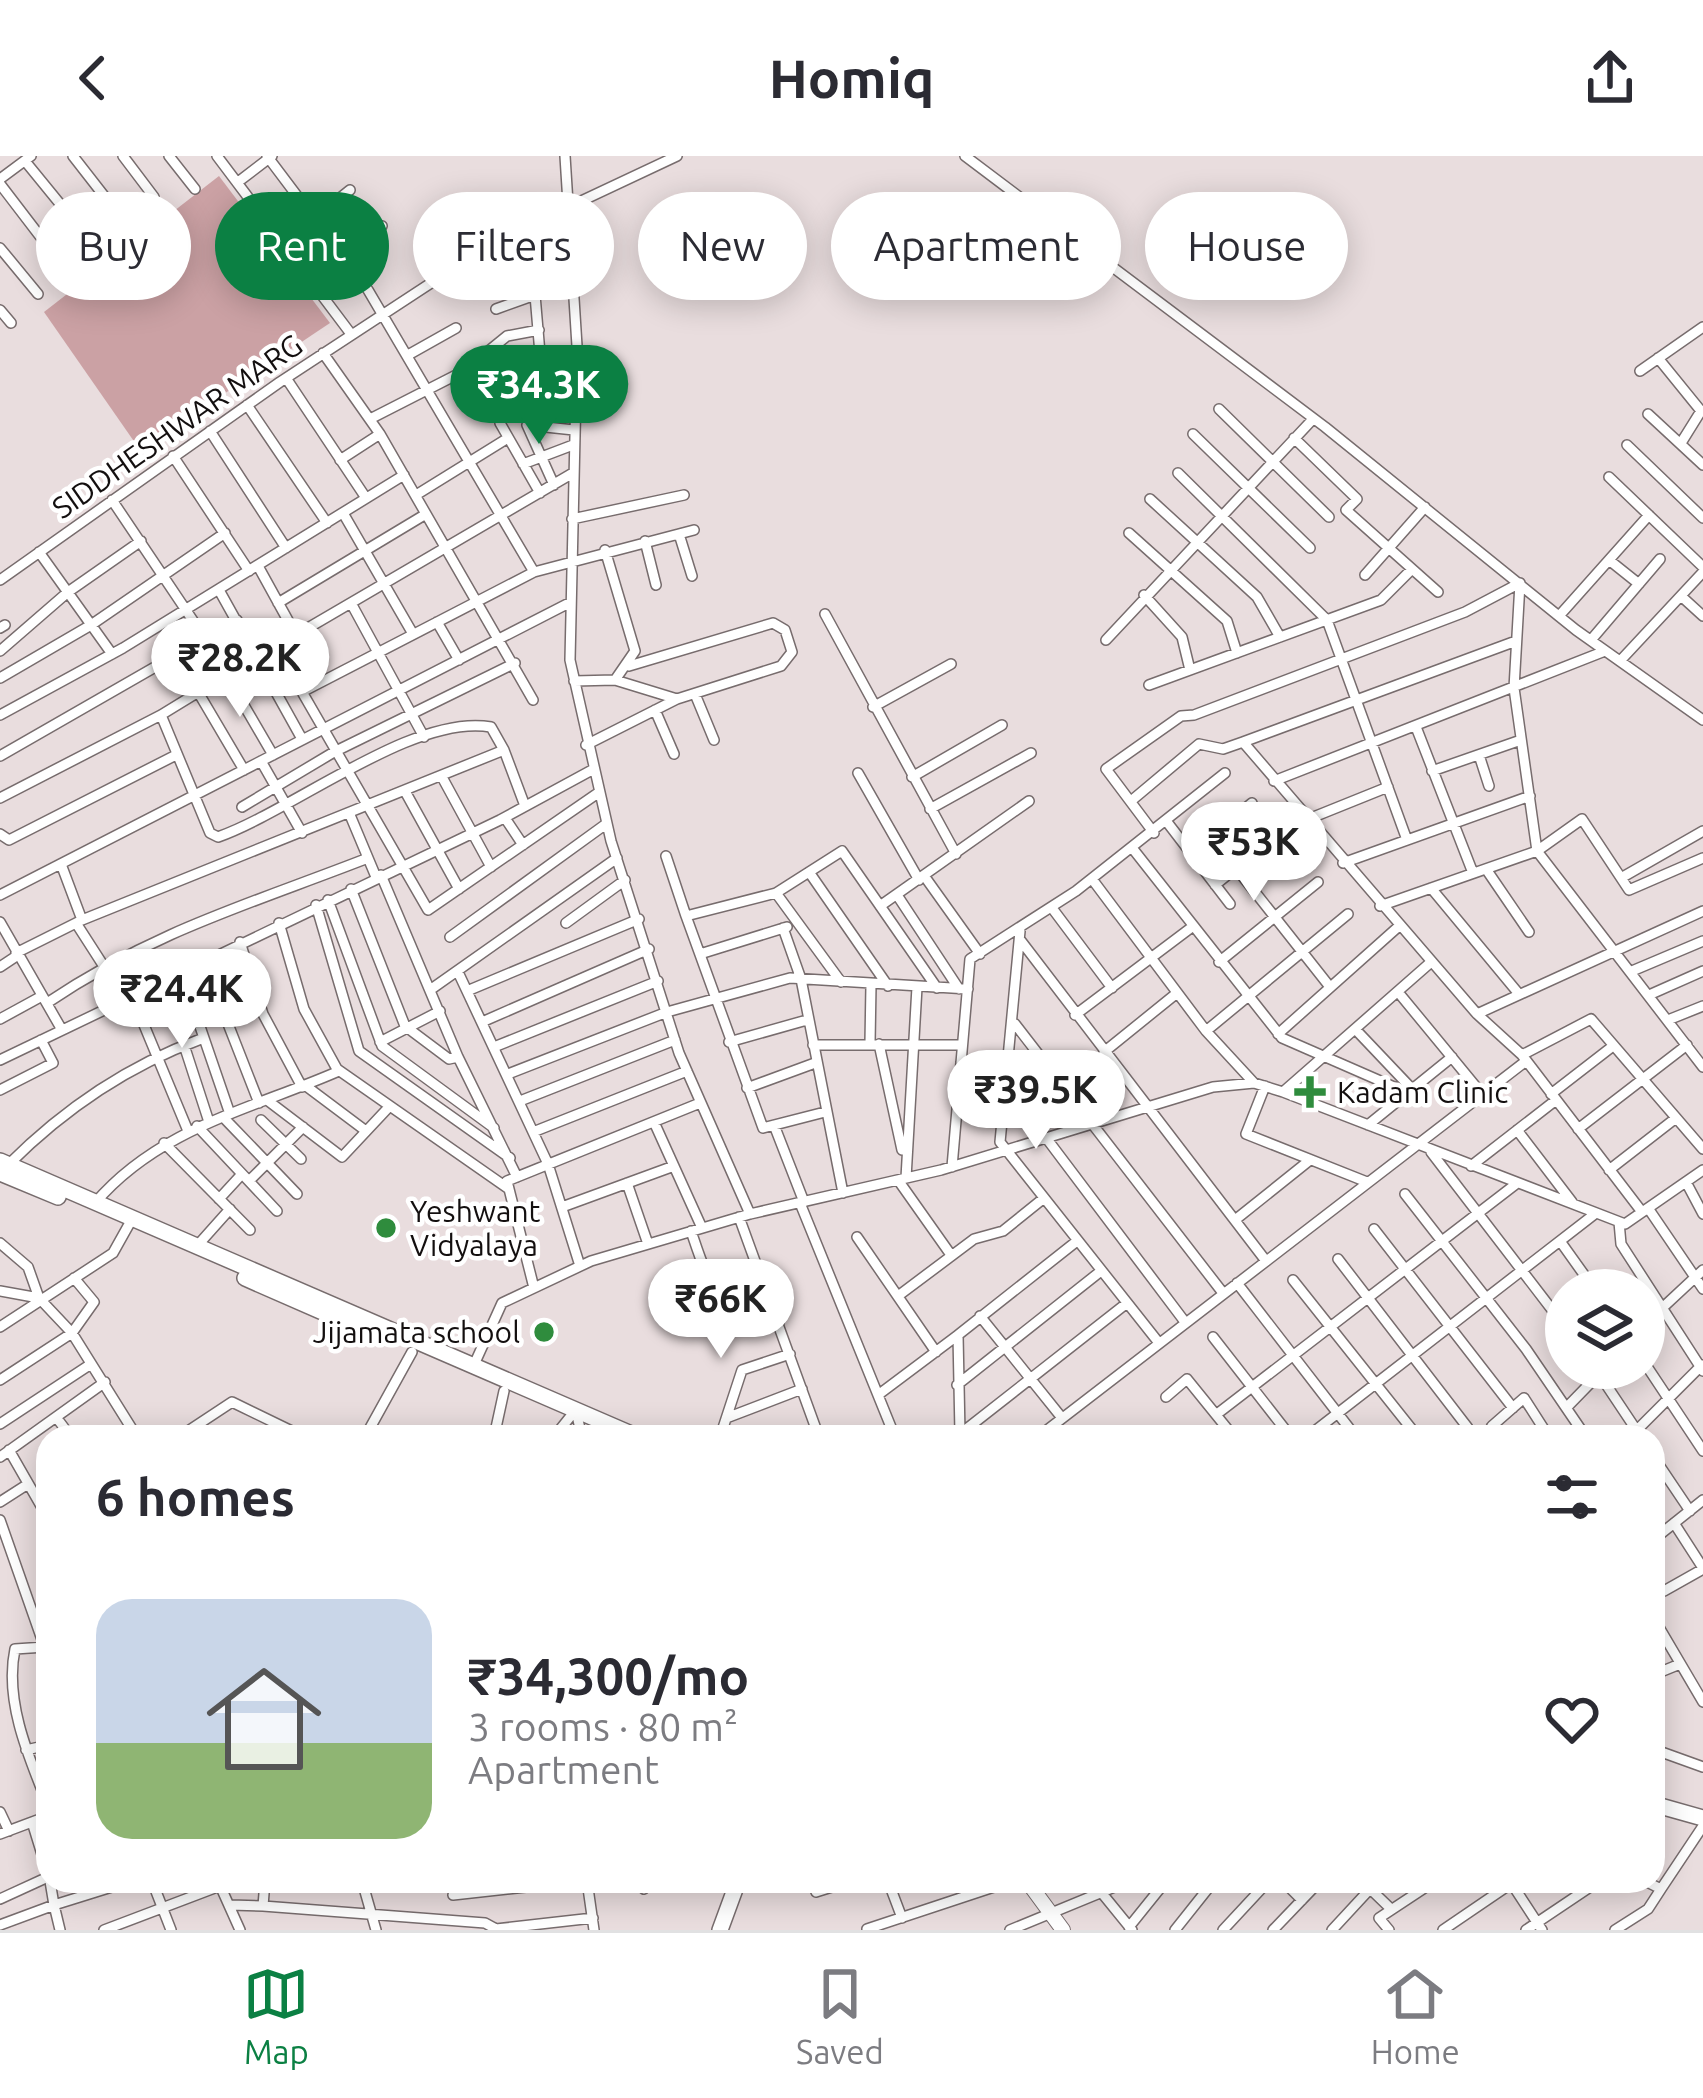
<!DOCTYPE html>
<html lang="en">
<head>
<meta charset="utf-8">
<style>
	:root { --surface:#fff; --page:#f2f2f3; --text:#2b2b33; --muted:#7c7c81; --line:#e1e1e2; --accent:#0b8043 }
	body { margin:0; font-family:Ubuntu,sans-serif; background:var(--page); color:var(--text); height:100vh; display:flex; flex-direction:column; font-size:45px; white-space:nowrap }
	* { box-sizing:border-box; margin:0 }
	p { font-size:39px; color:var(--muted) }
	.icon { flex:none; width:66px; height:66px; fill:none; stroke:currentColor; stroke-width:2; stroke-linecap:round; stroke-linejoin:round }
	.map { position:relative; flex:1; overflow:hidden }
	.side { position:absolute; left:36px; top:1269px; width:1629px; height:468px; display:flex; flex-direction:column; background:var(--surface); border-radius:36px; box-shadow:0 6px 30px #0003 }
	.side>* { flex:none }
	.hud { position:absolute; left:36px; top:36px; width:1632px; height:108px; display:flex; gap:24px }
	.buttons { position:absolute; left:1545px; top:1113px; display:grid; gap:24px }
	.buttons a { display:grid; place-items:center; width:120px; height:120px; border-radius:50%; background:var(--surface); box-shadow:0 6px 30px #0003; font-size:60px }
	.price { position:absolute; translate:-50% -102px; padding:0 27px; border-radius:42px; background:#fff; color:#222; font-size:39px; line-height:78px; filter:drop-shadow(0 3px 6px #0008) }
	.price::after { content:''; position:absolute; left:50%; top:72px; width:36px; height:27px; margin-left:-18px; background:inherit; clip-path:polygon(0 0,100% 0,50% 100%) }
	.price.active { background:var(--accent); color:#fff }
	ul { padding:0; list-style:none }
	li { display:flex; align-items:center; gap:36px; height:300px; padding:0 60px }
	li+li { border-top:3px solid var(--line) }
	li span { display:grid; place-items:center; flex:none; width:336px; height:240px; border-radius:36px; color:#555 }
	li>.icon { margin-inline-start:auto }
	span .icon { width:144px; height:144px; fill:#fffc; stroke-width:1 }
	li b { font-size:51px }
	h2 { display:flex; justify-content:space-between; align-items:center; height:144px; padding:0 60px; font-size:51px }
	.pill { padding:0 42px; border-radius:54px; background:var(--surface); box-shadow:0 6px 30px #0003; font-size:42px; line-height:108px }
	.pill.active { background:var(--accent); color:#fff }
	header { display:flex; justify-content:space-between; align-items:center; height:156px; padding:0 60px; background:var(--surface); font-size:54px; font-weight:600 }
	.dock { display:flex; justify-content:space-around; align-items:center; height:168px; border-top:3px solid var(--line); background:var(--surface); font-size:33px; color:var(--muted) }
	.dock a { display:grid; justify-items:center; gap:6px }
	.dock .active { color:var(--accent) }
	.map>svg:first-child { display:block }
	.green { fill:#cba1a4 }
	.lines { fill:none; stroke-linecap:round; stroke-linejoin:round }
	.minor-casing { stroke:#776c6d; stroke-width:12 }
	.secondary-casing { stroke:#776c6d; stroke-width:16 }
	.primary-casing { stroke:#776c6d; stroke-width:18 }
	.minor { stroke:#fff; stroke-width:9 }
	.secondary { stroke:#fff; stroke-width:14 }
	.primary { stroke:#fff; stroke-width:15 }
	.poi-dot { fill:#2f8c3d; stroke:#fff; stroke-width:4.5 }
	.labels { text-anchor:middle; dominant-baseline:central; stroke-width:9; stroke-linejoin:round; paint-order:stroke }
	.street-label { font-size:30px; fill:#130f0f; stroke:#fff }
	.poi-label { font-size:30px; fill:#130f0f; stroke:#fff; text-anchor:start }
</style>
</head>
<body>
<header><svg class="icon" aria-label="back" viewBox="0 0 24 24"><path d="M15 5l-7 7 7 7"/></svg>Homiq<svg class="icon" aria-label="share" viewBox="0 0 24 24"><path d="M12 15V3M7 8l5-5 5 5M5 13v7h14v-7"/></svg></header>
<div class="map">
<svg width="1703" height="1774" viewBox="0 0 1703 1774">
	<rect width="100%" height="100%" fill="#e9ddde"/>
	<!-- green -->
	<path class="green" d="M 219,20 L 330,167 L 140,294 L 44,156 Z"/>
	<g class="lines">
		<!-- minor casing -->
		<g class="minor-casing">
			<path id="minor" d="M 73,0 L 133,77
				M 123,0 L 154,41
				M 169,0 L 195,33
				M 217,0 L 351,178
				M 267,0 L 368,134 L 534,416 L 302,536
				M 565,0 L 577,190 L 570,504 L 611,685 L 679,897 L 750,1058
				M 965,0 L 1325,271 L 1576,474 L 1703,564
				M 25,5 L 105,103
				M 0,23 L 31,0
				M 238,26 L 272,0
				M 0,28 L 72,122
				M 284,87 L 350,34
				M 0,92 L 38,138
				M 343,100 L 382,70
				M 508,113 L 552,99 L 574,99
				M 496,153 L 535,139
				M 0,154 L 11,167
				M 323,197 L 380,278 L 533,544
				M 408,199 L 456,172
				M 1658,202 L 1701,255 L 1681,287
				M 1640,215 L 1703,171
				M 286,222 L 366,342
				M 247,249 L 327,367
				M 1219,253 L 1329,361
				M 1648,258 L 1703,309
				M 370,263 L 464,215 L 507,180 L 539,174
				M 500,267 L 540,337
				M 527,269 L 574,274
				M 210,275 L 286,392
				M 1193,278 L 1310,392
				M 1294,282 L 1357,343 L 1346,354 L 1438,436
				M 1627,289 L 1703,362
				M 173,300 L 249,415
				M 340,304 L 380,278
				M 523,308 L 573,289
				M 1178,317 L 1327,464 L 1407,684
				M 1609,321 L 1703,411
				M 554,329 L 527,269 L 542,221 L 535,139 L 575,131
				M 416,339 L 508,282
				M 1150,343 L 1257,441 L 1280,481
				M 112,344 L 206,484 L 273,599
				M 343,357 L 413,478
				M 572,363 L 684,339
				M 1129,377 L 1227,465 L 1237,497
				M 679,378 L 692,420
				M 645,385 L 656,429
				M 605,394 L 635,495 L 615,524
				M 39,396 L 112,498
				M 1609,404 L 1639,428
				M 258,410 L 296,479 L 573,317
				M 534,416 L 694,374
				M 1365,419 L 1425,351
				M 0,424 L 280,226 L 492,87 L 677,0
				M 1520,427 L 1514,532 L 1537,695 L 1703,911
				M 219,434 L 302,583
				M 1144,439 L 1182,481 L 1190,514
				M 1681,440 L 1703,460
				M 278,447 L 426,358
				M 351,447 L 424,581
				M 825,458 L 956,698
				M 1559,460 L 1649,359
				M 437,466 L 459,504
				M 0,472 L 5,469
				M 296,479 L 310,506
				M 1106,484 L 1313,263
				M 1591,484 L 1660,403
				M 1516,485 L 1243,586 L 1477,858 L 1703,755
				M 0,495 L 68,436 L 141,385
				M 1620,505 L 1703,416
				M 0,522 L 91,469 L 225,377
				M 294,522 L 428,754 L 598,637
				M 574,525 L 615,524 L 677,543
				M 1149,529 L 1381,444 L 1412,413
				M 198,536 L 244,614
				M 695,538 L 714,584
				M 873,551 L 951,508
				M 655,554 L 674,598
				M 0,559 L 123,492 L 404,319
				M 161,559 L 210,677 L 218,681 C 294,654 414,557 491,571 L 504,594
				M 1416,571 L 1473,717
				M 586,589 L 677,543 L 781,510 L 792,496 L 785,474 L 773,467 L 629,510
				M 1479,599 L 1489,630
				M 0,600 L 237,464
				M 261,605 L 302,677
				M 1432,615 L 1521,584
				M 858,617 L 919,724
				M 442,621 L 491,711
				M 912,621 L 1002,569
				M 1274,625 L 1605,495
				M 406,637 L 459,733
				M 0,642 L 161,559 L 257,500
				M 1131,645 L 1199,588 L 1223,593 L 1243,586
				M 242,651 L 334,596 L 515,507
				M 930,653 L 1031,597
				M 350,659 L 376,721
				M 505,662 L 523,689
				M 1306,664 L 1388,631
				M 1167,666 L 1230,748
				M 1154,677 L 1106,613 L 1181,560 L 1194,559 L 1465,456 L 1520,427
				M 0,678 L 9,684 L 176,599
				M 1133,693 L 1282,882 L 1408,937
				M 1191,697 L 1252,647
				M 666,700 L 686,760
				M 1343,707 L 1530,640
				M 61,708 L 82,764
				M 1236,712 L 1330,831
				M 1486,713 L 1529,776
				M 809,716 L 888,830
				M 381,719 L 458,901 L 517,1021
				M 925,721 L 980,798
				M 1621,722 L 1703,675
				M 1092,723 L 1206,875 L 1254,927
				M 1215,729 L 1277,679
				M 1431,732 L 1519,838
				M 351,733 L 405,870 L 449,903 L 458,901
				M 776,737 L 842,695 L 937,832
				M 0,739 L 571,446
				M 897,739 L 959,833
				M 328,744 L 382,890 L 494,972
				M 316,749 L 359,895 L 510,1002
				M 880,750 L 1029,645
				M 1380,750 L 1537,695 L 1582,663 L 1629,734 L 1703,702
				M 1052,752 L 1112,832
				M 0,766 L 62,874
				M 76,767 L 103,809
				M 279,767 L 304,853 L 337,913 L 509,1033
				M 566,767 L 625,724
				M 783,772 L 801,823 L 843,1037
				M 1020,775 L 1000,986 L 1159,1187
				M 450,781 L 606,668
				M 1021,785 L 1266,1105
				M 240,786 L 263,858 L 302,931
				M 16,797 L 82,764 L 504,594 L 525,650
				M 700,798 L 787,771
				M 203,804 L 259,947
				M 1219,806 L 1318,726
				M 0,811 L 18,799
				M 181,815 L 230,958
				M 1632,815 L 1703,785
				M 458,816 L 548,1008 L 580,1110
				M 430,834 L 617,702
				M 467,835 L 639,763
				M 1398,836 L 1482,938
				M 1649,839 L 1703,815
				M 132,840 L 188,975
				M 47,847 C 154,775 250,748 368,702
				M 1477,858 L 1522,899 L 1642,1056
				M 1075,859 L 1192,771
				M 0,863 L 42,840
				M 1668,864 L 1703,850
				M 482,866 L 649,793
				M 1015,868 L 1223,1137
				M 1356,874 L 1412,933
				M 1206,875 L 1348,758
				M 1278,878 L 1398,771
				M 380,886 L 440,855
				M 729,886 L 807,864
				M 870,887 L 871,829
				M 879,888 L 902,994
				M 184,889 L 209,966
				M 813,889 L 962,889
				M 494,891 L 658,825
				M 1104,896 L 1177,837
				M 1522,899 L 1591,863 L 1703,993
				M 0,904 L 500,664 L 592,614
				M 961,906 L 1010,912
				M 508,918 L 667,856 L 790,822 L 968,833
				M 306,930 L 366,975
				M 1265,930 L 1246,978 L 1367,1026
				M 747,932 L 815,907
				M 0,934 L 53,907 L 41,884
				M 1283,936 L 1430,807
				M 1551,938 L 1613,890
				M 267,944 L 342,1001 L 388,952
				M 520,945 L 675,884
				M 825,956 L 763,972 L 686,760 L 776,737 L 841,826
				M 223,961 L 297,1038
				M 261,964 L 301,1003
				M 654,966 L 702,1072
				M 774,969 L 804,1046
				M 1368,969 L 1452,901
				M 197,970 L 277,1055
				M 1578,973 L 1687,889
				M 1517,974 L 1572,1046
				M 533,976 L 687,915
				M 1047,983 L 1185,1166
				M 164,987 L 250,1074
				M 1431,996 L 1566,1172
				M 8,1009 C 64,953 127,910 201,883
				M 1471,1010 L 1556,944
				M 952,1011 L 970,803 L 1076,735 L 1225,617
				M 1609,1014 L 1676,962
				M 906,1022 L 917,831
				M 898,1024 L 951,1099
				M 249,1025 L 303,971
				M 1686,1026 L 1703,1058
				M 627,1027 L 648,1088
				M 1405,1038 L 1526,1193 L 1586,1281
				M 219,1043 L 242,1018
				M 95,1047 C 159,972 252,953 339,915
				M 800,1047 L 895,1281
				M 562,1051 L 674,1010
				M 1648,1052 L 1703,1133
				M 739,1061 L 819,1281
				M 1235,1064 L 1310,1004
				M 1619,1066 L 1621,1088 L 1703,1215
				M 1374,1073 L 1513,1252
				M 691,1075 C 708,1125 719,1166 779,1167
				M 857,1081 L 936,1196
				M 1560,1085 L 1595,1134
				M 0,1087 L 28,1111 L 39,1142 L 72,1177 L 137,1281
				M 197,1090 L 230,1053
				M 1338,1103 L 1468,1272
				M 1293,1124 L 1418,1281
				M 1237,1127 L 1356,1281
				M 534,1132 L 507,1025 L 700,947
				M 0,1135 L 39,1142
				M 898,1140 L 974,1083 L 1003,1075 L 1044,1042
				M 980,1160 L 1062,1262
				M 1644,1169 L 1703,1114
				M 0,1171 L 113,1097 L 132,1063
				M 1213,1181 L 1291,1281
				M 1644,1206 L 1703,1295
				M 473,1211 L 502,1147 L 591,1105 L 750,1058 L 941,1014 L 1213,931 L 1254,927 L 1283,936 L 1625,1068 L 1703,1014
				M 1595,1212 L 1641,1281
				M 0,1224 L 72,1177 L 94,1146 L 74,1122
				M 957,1229 L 1101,1115
				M 878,1239 L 958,1179
				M 1166,1241 L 1187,1223 L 1234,1281
				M 1567,1251 L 1605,1212
				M 1217,1258 L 1516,1028
				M 56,1261 L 71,1281
				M 729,1261 L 802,1233
				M 578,1264 L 582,1281
				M 0,1268 L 91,1208
				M 960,1278 L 958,1179 L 1077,1085
				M 960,1278 L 1127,1147
				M 179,1281 L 232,1246 L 304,1281
				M 365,1281 L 412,1196
				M 494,1281 L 504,1235
				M 554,1281 L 570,1261
				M 720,1281 L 742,1214 L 790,1198
				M 1038,1281 L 1526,905
				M 1307,1281 L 1596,1057
				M 1499,1281 L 1492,1270 L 1524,1242 L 1549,1281
				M 1630,1281 L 1702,1209
				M 9,1294 L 48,1362
				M 1653,1300 L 1690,1355
				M 0,1301 L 105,1226
				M 0,1346 L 28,1328
				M 0,1364 L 46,1495 L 44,1542
				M 1674,1367 L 1703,1412
				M 1653,1384 L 1703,1344
				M 1664,1435 L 1703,1413
				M 1653,1461 L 1703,1546
				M 45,1491 L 15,1493 C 4,1545 29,1602 48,1649
				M 1653,1519 L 1680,1508
				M 1653,1593 L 1703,1611
				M 26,1594 L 48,1589
				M 1653,1617 L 1662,1596
				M 0,1656 L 9,1675
				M 32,1666 L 48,1718
				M 0,1678 L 48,1660
				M 50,1725 L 54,1749 L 131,1725
				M 152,1725 L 171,1774
				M 218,1725 L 240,1774
				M 218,1725 L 251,1725
				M 265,1725 L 263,1750 L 485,1767 L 496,1773 L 593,1762
				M 287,1725 L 332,1725
				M 362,1725 L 376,1774
				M 587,1725 L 594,1774
				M 642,1725 L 644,1733
				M 888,1725 L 902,1762
				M 1283,1725 L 1302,1744
				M 1362,1725 L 1391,1753
				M 1510,1725 L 1542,1774
				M 1645,1725 L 1661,1733 L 1703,1670
				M 407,1731 L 440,1725
				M 816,1736 L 851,1725
				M 1101,1736 L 1132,1774
				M 453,1739 L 581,1725
				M 0,1743 L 48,1721
				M 230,1749 L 263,1750
				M 0,1769 L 54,1749 L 60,1774
				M 1129,1771 L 1166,1725
				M 867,1773 L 1012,1725
				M 104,1774 L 220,1730
				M 1010,1774 L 1129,1725
				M 1175,1774 L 1214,1725
				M 1223,1774 L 1263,1731
				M 1273,1774 L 1320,1725
				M 1332,1774 L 1370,1733
				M 1389,1774 L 1379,1762 L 1435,1725
				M 1443,1774 L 1512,1727
				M 1526,1774 L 1599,1725
				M 1615,1774 L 1648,1753 L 1661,1733"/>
		</g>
		<!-- secondary casing -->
		<g class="secondary-casing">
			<path id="secondary" d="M 1027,1725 L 1063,1774"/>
		</g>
		<!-- primary casing -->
		<g class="primary-casing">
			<path id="primary" d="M 0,1005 L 638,1281
				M 0,1017 L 58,1041
				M 245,1122 L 366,1175
				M 1653,1648 L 1703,1662
				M 720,1774 L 738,1725"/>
		</g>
		<!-- minor -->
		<use href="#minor" class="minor"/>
		<!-- secondary -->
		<use href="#secondary" class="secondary"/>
		<!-- primary -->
		<use href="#primary" class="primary"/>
	</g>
	<!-- markers -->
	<g class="poi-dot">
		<path d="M1304 918h12v12h12v12h-12v12h-12v-12h-12v-12h12z"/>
		<circle cx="386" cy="1072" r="12"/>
		<circle cx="544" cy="1176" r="12"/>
	</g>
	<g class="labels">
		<!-- street labels -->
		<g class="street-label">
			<text transform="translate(177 270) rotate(-35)">SIDDHESHWAR MARG</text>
		</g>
		<!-- poi labels -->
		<g class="poi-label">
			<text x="1337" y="936">Kadam Clinic</text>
			<text x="410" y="1055">Yeshwant<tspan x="410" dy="34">Vidyalaya</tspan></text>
			<text x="520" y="1176" text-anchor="end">Jijamata school</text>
		</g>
	</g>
</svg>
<div class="buttons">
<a><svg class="icon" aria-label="layers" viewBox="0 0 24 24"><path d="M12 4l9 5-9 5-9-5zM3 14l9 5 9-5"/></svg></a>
</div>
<b class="price active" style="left:539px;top:291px">₹34.3K</b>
<b class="price" style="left:240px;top:564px">₹28.2K</b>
<b class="price" style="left:1254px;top:748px">₹53K</b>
<b class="price" style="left:182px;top:895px">₹24.4K</b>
<b class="price" style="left:1036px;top:996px">₹39.5K</b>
<b class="price" style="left:721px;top:1205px">₹66K</b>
<div class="hud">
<a class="pill">Buy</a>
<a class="pill active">Rent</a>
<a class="pill">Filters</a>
<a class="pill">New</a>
<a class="pill">Apartment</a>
<a class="pill">House</a>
</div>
<section class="side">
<h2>6 homes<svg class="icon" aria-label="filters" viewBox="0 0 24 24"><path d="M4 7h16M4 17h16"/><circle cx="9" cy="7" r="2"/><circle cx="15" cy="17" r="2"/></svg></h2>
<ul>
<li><span style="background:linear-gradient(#c9d6e8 60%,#8fb573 0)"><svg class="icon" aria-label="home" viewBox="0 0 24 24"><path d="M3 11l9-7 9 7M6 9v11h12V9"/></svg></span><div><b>₹34,300/mo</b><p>3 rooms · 80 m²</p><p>Apartment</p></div><svg class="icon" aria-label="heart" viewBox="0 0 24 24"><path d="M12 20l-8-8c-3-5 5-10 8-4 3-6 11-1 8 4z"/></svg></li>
</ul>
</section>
</div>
<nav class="dock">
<a class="active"><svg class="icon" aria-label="map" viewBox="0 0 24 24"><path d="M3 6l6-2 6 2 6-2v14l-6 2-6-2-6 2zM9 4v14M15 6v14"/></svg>Map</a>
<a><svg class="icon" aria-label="saved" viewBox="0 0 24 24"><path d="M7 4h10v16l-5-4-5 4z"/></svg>Saved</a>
<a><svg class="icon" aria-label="home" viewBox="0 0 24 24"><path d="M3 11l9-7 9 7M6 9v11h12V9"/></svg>Home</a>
</nav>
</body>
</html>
